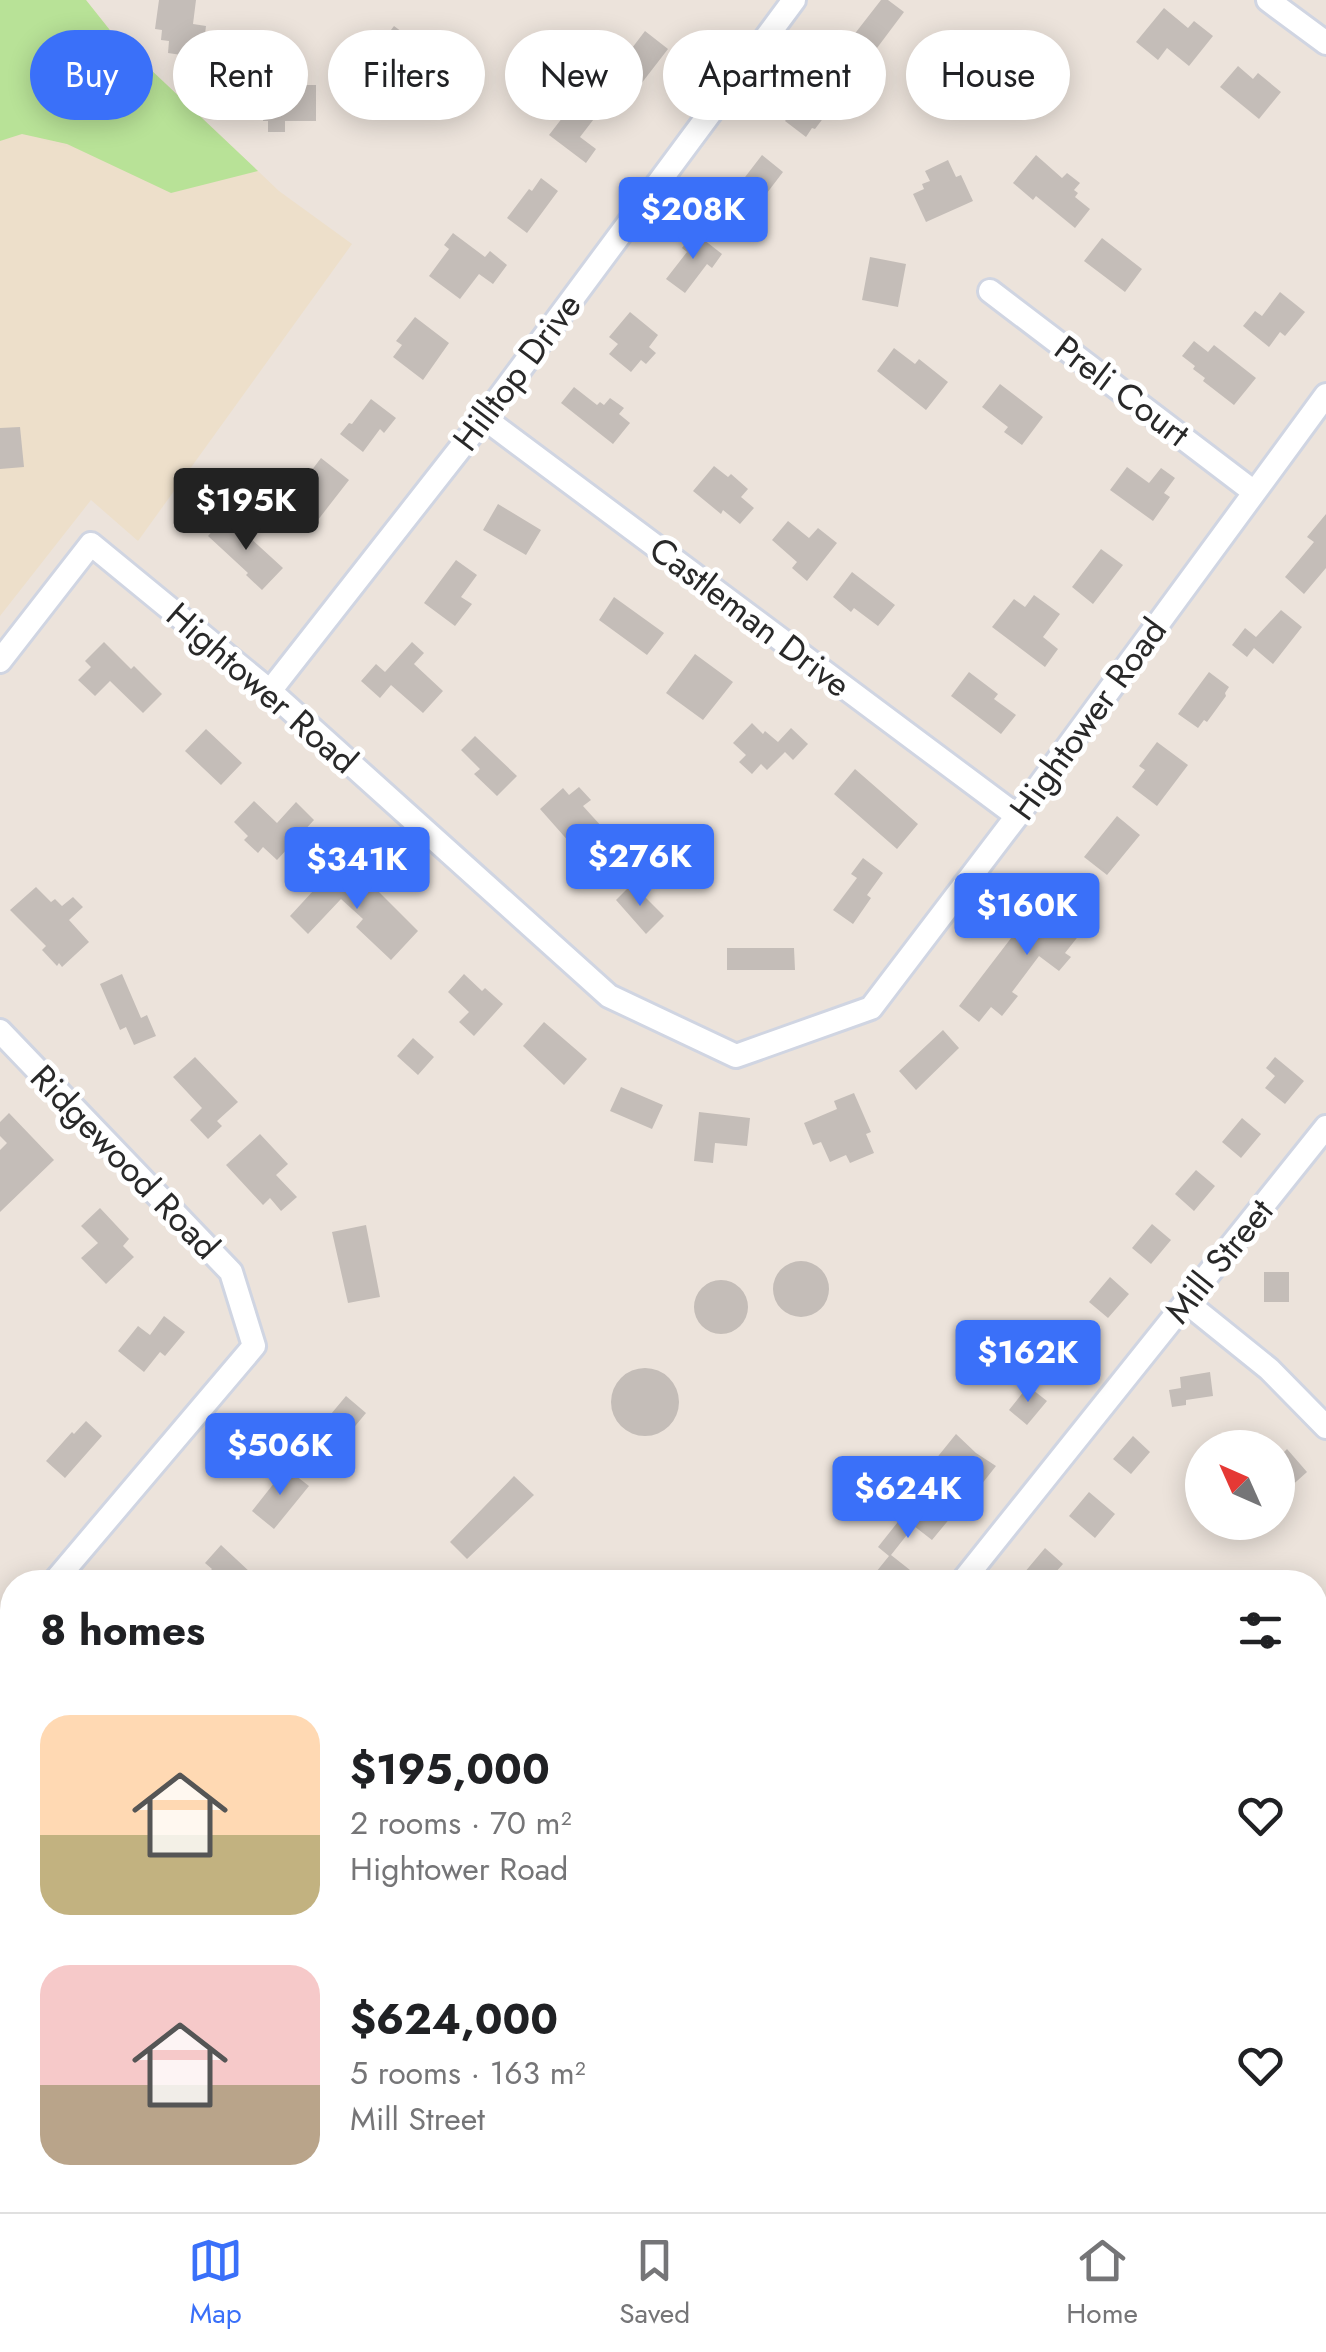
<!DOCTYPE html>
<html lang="en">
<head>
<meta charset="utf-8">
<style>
	:root { --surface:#fff; --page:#f6f6f6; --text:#202124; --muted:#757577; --line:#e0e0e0; --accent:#3a70f9 }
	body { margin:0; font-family:Jost,sans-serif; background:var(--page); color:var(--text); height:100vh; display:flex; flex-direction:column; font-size:38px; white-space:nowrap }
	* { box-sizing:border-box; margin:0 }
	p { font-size:32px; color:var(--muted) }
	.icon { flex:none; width:55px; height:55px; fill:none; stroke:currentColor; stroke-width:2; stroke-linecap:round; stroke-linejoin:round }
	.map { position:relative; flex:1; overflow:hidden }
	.panel { position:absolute; left:0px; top:1570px; width:1328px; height:642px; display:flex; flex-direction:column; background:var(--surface); border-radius:40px 40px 0 0; box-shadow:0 5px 25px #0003 }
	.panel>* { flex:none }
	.banner { position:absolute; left:30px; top:30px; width:1268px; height:90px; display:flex; gap:20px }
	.needle { width:65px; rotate:315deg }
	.fabs { position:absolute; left:1185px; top:1430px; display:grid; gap:20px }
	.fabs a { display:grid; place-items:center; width:110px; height:110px; border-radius:50%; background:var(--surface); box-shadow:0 5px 25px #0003; font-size:50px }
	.price { position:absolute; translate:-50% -85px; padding:0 22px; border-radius:10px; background:var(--accent); color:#fff; font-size:32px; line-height:65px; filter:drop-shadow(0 2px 5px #0008) }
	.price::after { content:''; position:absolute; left:50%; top:60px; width:30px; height:22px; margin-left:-15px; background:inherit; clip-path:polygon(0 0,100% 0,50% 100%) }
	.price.current { background:#222; color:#fff }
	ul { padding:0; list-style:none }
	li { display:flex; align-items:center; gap:30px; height:250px; padding:0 40px }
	li span { display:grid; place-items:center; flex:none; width:280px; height:200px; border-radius:30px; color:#555 }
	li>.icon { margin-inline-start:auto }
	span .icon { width:120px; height:120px; fill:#fffc; stroke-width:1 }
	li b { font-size:42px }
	h2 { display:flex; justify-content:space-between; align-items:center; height:120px; padding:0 40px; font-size:42px }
	.pill { padding:0 35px; border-radius:45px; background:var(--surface); box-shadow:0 5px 25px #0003; font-size:35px; line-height:90px }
	.pill.current { background:var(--accent); color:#fff }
	.tab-bar { display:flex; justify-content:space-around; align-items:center; height:140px; border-top:2px solid var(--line); background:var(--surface); font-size:28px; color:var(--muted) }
	.tab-bar a { display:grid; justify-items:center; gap:5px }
	.tab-bar .current { color:var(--accent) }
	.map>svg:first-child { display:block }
	.education { fill:#eddfca }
	.green { fill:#b8e297 }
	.building { fill:#c4bdb8 }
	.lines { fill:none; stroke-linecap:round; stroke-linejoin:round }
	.street-casing { stroke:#d0d5e2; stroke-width:28 }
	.secondary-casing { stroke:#d0d5e2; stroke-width:38 }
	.street { stroke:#fff; stroke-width:22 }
	.secondary { stroke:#fff; stroke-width:32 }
	.labels { text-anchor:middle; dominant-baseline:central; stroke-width:10; stroke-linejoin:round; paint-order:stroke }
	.street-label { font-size:35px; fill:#292929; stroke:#fff }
</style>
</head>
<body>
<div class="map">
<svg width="1326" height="2212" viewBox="0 0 1326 2212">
	<rect width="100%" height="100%" fill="#ece3db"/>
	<!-- education -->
	<path class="education" d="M 0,0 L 86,0 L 113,34 L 279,191 L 352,244 L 138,541 L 91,500 L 0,616 Z"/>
	<!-- green -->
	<path class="green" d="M 0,0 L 86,0 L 113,34 L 258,171 L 171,193 L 67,144 L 22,134 L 0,141 Z"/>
	<!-- building -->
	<path class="building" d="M 159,0 L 196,0 L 193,24 L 206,26 L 202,58 L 168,53 L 169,41 L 161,40 L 162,30 L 155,29 Z
		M 881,0 L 888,0 L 904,12 L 874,52 L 853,36 Z
		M 1164,8 L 1188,28 L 1194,21 L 1213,36 L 1189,66 L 1167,48 L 1158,60 L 1136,42 Z
		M 394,26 L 417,43 L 383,90 L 356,69 L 369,51 L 373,54 Z
		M 645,31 L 668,49 L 634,93 L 610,75 L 616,67 L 609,61 L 621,46 L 629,52 Z
		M 1238,66 L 1253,79 L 1258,73 L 1281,92 L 1259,119 L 1220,87 Z
		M 807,83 L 834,104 L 815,129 L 812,128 L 806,137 L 785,121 L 800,102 L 796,99 Z
		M 264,85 L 316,85 L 316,121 L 285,121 L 285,132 L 268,132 L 268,121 L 263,121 Z
		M 580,95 L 600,111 L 580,137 L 596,149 L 586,163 L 549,135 Z
		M 762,155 L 783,172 L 754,210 L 732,194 Z
		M 1036,155 L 1062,178 L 1067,173 L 1080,183 L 1074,190 L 1078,193 L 1075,197 L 1090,209 L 1075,228 L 1036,196 L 1033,200 L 1013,183 Z
		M 948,160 L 956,177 L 961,175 L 973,201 L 926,222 L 913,194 L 924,189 L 922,184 L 930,181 L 925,171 Z
		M 541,178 L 558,191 L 527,233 L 507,218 L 529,189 L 532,191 Z
		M 694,232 L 722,254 L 712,268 L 707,264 L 685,293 L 666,279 L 687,252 L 682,248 Z
		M 453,233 L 485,257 L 490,251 L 507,265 L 493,284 L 479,274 L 460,299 L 429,276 L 449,249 L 444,245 Z
		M 1102,238 L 1142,269 L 1125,292 L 1084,261 Z
		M 870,257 L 906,264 L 898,307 L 862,300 Z
		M 1280,292 L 1305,312 L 1285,336 L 1280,332 L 1269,347 L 1243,326 L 1255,311 L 1262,316 Z
		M 630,312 L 658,335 L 649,347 L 656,353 L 646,364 L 641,360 L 631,372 L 609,354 L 618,344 L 609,337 Z
		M 415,317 L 449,343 L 423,380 L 393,357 L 402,345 L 396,341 Z
		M 1194,341 L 1208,352 L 1214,345 L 1256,378 L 1234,405 L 1203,381 L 1205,378 L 1193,369 L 1195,366 L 1182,356 Z
		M 894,348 L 915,364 L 919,359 L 948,382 L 926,410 L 877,371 Z
		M 1000,384 L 1043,417 L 1022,445 L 1004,432 L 1008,427 L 982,407 Z
		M 574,387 L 597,405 L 600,402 L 604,405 L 610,398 L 624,408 L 619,414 L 630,423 L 613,444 L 561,403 Z
		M 371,399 L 396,418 L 384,433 L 380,429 L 363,452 L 340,434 L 349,423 L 352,424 Z
		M 20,427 L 24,467 L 0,469 L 0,428 Z
		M 321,458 L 349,480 L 314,525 L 290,506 L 312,478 L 308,475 Z
		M 714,466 L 728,477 L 731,474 L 748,489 L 741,497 L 754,508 L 740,524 L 723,510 L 721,514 L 693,491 Z
		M 1127,467 L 1149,483 L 1161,468 L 1175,478 L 1164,493 L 1170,497 L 1153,521 L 1110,490 Z
		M 498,504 L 541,530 L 526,555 L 483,530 Z
		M 1326,514 L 1326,568 L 1304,594 L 1285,577 L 1314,542 L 1307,537 Z
		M 226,516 L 283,568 L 262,590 L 246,575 L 248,573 L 208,536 Z
		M 788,521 L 809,538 L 818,528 L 837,543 L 807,581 L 792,568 L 797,562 L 772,540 Z
		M 1101,549 L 1123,565 L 1093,604 L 1072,587 Z
		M 456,560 L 477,575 L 461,597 L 472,604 L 455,626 L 424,603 Z
		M 852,572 L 895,605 L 878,626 L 854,608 L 851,612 L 833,597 Z
		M 1034,595 L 1060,614 L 1043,637 L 1058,649 L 1045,667 L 992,627 L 1014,599 L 1025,607 Z
		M 614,597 L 664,633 L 647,655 L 599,620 Z
		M 1281,610 L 1302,627 L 1273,664 L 1254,648 L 1247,657 L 1232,645 L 1245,628 L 1256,637 Z
		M 104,642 L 131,669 L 134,666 L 162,694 L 143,713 L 110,681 L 95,696 L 78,680 L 91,667 L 85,661 Z
		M 412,642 L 424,653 L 414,664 L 443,691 L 423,713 L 391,685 L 380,698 L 361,681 L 376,664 L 385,672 Z
		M 695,654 L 733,682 L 703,720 L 666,693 Z
		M 969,672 L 998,694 L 994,699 L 1016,715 L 1001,734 L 951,696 Z
		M 1209,672 L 1229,687 L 1225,693 L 1226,696 L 1207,722 L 1204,720 L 1198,728 L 1178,714 Z
		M 752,723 L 763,734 L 765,731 L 778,742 L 791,728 L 808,744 L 793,760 L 785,752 L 767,770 L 761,764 L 752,774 L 739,762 L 746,755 L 733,743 Z
		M 206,729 L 242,763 L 221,785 L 185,751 Z
		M 475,736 L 517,776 L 497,796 L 474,774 L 480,769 L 461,750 Z
		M 1157,742 L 1188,765 L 1157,806 L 1132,787 L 1145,770 L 1139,766 Z
		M 855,769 L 918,824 L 897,849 L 834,794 Z
		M 579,787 L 591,800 L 583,806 L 612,838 L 586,861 L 540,809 L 563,788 L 569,795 Z
		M 254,801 L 277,823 L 296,802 L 314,820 L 277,860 L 263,847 L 258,853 L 244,840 L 248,836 L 234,822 Z
		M 1117,816 L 1140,835 L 1107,875 L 1084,857 Z
		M 863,858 L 883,873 L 867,895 L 871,898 L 853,924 L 833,910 L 857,878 L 851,874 Z
		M 336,866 L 355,883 L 359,880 L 370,890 L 373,886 L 418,931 L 391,960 L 356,927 L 363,919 L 341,899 L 308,934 L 290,916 Z
		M 632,884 L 664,916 L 646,934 L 616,900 Z
		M 36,887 L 51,902 L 55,899 L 62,906 L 73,897 L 83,907 L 69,920 L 89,942 L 62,967 L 59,963 L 57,966 L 42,950 L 46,946 L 10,910 Z
		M 1070,895 L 1095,915 L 1065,953 L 1071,957 L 1059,971 L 1039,956 L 1012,992 L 1018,996 L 1002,1016 L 991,1007 L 979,1022 L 959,1006 L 1028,916 L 1044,929 Z
		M 727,948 L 794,948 L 795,970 L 727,970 Z
		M 122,974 L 141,1018 L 147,1015 L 156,1036 L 134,1045 L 126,1027 L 120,1030 L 100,984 Z
		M 464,974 L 482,991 L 485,988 L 503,1004 L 474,1036 L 459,1022 L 469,1012 L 448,992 Z
		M 544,1022 L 587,1059 L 564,1085 L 523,1046 Z
		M 943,1030 L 959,1048 L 916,1090 L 899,1071 Z
		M 413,1038 L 434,1057 L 418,1075 L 397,1056 Z
		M 195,1057 L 238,1102 L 217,1121 L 222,1126 L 208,1139 L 190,1120 L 202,1108 L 173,1077 Z
		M 1275,1057 L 1304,1081 L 1285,1104 L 1265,1088 L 1275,1076 L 1266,1068 Z
		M 621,1087 L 663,1105 L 652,1129 L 610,1111 Z
		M 854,1093 L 871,1132 L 866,1134 L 874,1153 L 850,1163 L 846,1155 L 830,1162 L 821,1142 L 813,1145 L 804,1123 L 837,1109 L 834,1101 Z
		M 699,1112 L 750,1118 L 747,1146 L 715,1143 L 713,1163 L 694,1161 Z
		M 9,1113 L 54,1160 L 0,1212 L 0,1150 L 7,1143 L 0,1136 L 0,1122 Z
		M 1242,1118 L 1261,1134 L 1241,1158 L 1222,1142 Z
		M 260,1134 L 288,1164 L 276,1175 L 297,1197 L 281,1211 L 270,1198 L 263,1205 L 226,1165 Z
		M 1196,1170 L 1215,1186 L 1194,1211 L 1175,1194 Z
		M 100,1208 L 129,1239 L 123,1246 L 134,1257 L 106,1284 L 81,1258 L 98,1243 L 81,1226 Z
		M 1152,1224 L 1171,1240 L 1151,1264 L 1132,1248 Z
		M 366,1225 L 380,1297 L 348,1303 L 332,1232 Z
		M773 1289a28 28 0 1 1 56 0a28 28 0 1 1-56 0Z
		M 1264,1272 L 1289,1272 L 1289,1302 L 1264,1302 Z
		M 1110,1277 L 1129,1294 L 1108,1318 L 1089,1302 Z
		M694 1307a27 27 0 1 1 54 0a27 27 0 1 1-54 0Z
		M 164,1316 L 185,1332 L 165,1356 L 160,1352 L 144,1372 L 118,1351 L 138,1326 L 150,1335 Z
		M 1073,1332 L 1090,1347 L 1070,1371 L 1052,1356 Z
		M611 1402a34 34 0 1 1 68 0a34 34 0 1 1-68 0Z
		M 1210,1372 L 1213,1396 L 1186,1400 L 1186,1405 L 1172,1407 L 1169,1390 L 1181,1388 L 1180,1377 Z
		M 1028,1386 L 1047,1401 L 1027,1425 L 1009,1410 Z
		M 346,1396 L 366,1413 L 346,1437 L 326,1420 Z
		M 86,1421 L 102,1436 L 65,1478 L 46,1461 L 72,1432 L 74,1434 Z
		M 956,1434 L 976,1453 L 996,1466 L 977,1490 L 953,1471 L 943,1483 L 927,1470 Z
		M 1133,1436 L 1150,1452 L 1131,1474 L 1113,1459 Z
		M 1287,1449 L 1307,1472 L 1288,1489 L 1278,1476 L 1278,1458 Z
		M 286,1468 L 309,1486 L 274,1529 L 252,1511 Z
		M 514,1476 L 534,1495 L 467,1559 L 450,1542 Z
		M 1089,1492 L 1115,1514 L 1095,1538 L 1069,1516 Z
		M 931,1501 L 951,1517 L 932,1540 L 914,1526 L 891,1555 L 910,1570 L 900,1582 L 868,1582 L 889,1556 L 878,1547 L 905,1513 L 916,1522 Z
		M 221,1545 L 251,1573 L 242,1582 L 200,1582 L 212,1569 L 205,1563 Z
		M 1045,1548 L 1063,1564 L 1047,1582 L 1035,1582 L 1024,1573 Z"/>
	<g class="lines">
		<!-- street casing -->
		<g class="street-casing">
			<path id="street" d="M 1268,0 L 1326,43
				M 990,291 L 1254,492
				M 484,418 L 1017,816
				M 0,661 L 91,544 L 270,691 L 609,996 L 736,1056 L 871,1008 L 1017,816 L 1326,395
				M 270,691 L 484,418 L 794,0
				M 0,1031 L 231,1272 L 254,1346 L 54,1582
				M 1186,1302 L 1269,1369 L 1326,1427
				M 962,1582 L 1326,1127
				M 0,1647 L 12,1632
				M 0,1689 L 12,1700
				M 1315,1707 L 1326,1693
				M 460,2212 L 469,2200"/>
		</g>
		<!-- secondary casing -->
		<g class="secondary-casing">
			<path id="secondary" d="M 0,2117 L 12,2129
				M 89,2200 L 101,2212"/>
		</g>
		<!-- street -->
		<use href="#street" class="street"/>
		<!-- secondary -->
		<use href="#secondary" class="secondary"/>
	</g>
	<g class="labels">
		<!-- street labels -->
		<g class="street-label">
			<text transform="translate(517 372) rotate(-53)">Hilltop Drive</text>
			<text transform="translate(1122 391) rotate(37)">Preli Court</text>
			<text transform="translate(750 617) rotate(37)">Castleman Drive</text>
			<text transform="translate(262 688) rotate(41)">Hightower Road</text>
			<text transform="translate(1088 719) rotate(-54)">Hightower Road</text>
			<text transform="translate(125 1162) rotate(46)">Ridgewood Road</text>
			<text transform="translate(1219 1261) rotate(-51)">Mill Street</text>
		</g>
	</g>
</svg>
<div class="fabs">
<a><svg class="needle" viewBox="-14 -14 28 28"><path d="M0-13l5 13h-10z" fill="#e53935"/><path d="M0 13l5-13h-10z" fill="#757577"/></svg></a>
</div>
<b class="price" style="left:693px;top:262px">$208K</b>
<b class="price current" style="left:246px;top:553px">$195K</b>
<b class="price" style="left:640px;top:909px">$276K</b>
<b class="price" style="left:357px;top:912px">$341K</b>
<b class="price" style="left:1027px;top:958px">$160K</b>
<b class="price" style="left:1028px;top:1405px">$162K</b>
<b class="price" style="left:280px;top:1498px">$506K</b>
<b class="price" style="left:908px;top:1541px">$624K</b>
<div class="banner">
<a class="pill current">Buy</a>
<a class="pill">Rent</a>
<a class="pill">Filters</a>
<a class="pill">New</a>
<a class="pill">Apartment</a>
<a class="pill">House</a>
</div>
<section class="panel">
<h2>8 homes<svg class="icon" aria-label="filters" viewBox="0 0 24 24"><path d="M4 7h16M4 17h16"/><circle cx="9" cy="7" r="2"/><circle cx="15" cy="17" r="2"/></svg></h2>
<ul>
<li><span style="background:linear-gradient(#ffd9b3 60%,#c2b280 0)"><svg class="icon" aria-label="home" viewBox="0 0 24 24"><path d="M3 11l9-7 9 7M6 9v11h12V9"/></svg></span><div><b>$195,000</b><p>2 rooms · 70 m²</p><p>Hightower Road</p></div><svg class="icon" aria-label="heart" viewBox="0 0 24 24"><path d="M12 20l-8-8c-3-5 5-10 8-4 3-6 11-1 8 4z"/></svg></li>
<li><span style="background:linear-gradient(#f6c9c9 60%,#b9a48a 0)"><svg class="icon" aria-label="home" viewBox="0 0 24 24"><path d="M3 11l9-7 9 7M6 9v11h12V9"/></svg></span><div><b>$624,000</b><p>5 rooms · 163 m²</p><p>Mill Street</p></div><svg class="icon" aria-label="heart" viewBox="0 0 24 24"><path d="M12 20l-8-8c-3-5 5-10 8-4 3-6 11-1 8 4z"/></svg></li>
</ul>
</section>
</div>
<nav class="tab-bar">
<a class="current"><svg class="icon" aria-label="map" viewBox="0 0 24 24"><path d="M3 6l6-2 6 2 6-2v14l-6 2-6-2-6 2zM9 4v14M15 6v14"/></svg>Map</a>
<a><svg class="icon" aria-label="saved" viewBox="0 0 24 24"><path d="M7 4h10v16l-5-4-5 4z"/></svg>Saved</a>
<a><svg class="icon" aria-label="home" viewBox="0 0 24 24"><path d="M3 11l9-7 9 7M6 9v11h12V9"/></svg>Home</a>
</nav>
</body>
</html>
